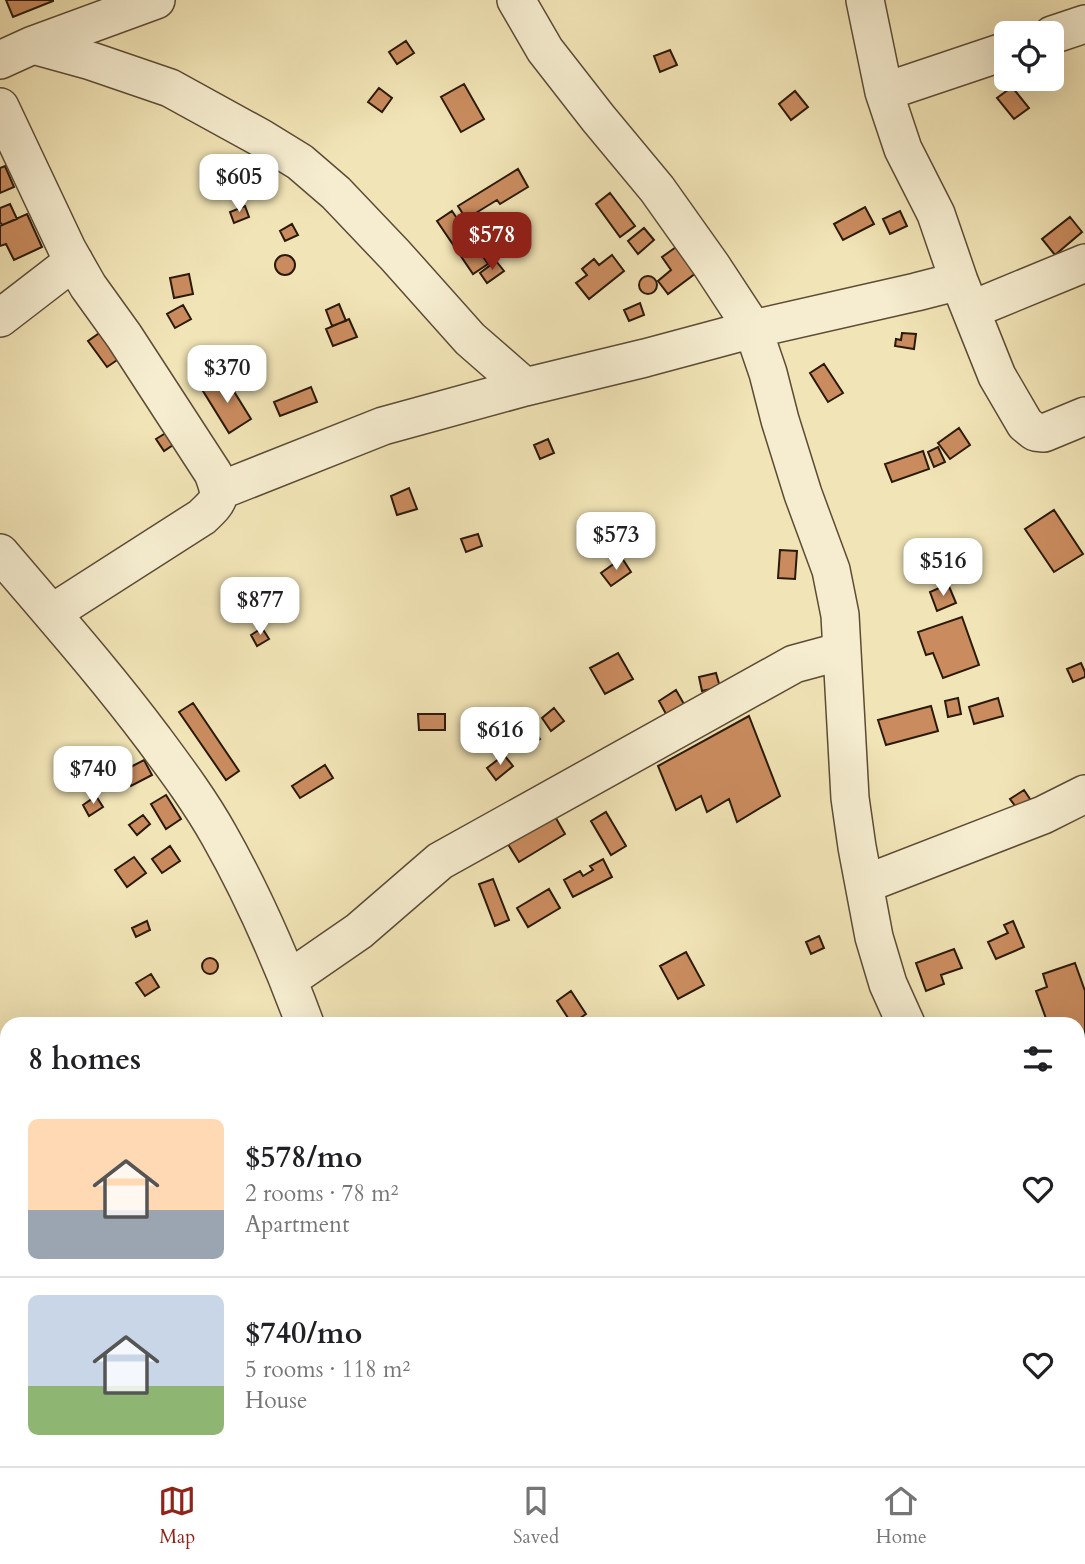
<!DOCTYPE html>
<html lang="en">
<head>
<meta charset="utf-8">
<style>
	:root { --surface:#fff; --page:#f2f2f2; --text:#202124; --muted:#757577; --line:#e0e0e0; --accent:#8f2418 }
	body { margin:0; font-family:Cardo,serif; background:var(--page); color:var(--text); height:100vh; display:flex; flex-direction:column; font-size:26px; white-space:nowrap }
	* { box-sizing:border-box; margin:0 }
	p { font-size:23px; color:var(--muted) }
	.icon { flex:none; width:38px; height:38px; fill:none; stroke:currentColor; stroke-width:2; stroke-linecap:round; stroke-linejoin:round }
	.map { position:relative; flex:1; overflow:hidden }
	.panel { position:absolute; left:0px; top:1017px; width:1085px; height:450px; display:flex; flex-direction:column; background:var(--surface); border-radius:21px 21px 0 0; box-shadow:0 7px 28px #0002 }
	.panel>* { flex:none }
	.fabs { position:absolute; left:994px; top:21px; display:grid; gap:14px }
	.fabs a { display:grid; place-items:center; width:70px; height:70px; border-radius:10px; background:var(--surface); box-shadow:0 7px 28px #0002; font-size:35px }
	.price { position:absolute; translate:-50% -60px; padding:0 16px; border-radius:14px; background:#fff; color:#222; font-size:23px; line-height:46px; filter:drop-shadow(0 2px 4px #0008) }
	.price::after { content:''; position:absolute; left:50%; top:42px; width:21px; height:16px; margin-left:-10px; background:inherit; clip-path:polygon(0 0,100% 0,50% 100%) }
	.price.current { background:var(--accent); color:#fff }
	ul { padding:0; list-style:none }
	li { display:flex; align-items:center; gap:21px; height:175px; padding:0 28px }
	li+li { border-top:2px solid var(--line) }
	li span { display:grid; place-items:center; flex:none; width:196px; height:140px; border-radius:10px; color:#555 }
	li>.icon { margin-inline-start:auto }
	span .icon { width:84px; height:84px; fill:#fffc; stroke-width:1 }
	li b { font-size:30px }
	h2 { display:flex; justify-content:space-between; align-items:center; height:84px; padding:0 28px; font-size:30px }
	.tabs { display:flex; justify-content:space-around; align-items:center; height:98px; border-top:2px solid var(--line); background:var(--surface); font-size:19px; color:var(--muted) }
	.tabs a { display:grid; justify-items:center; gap:4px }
	.tabs .current { color:var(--accent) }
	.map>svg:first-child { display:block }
	.building { fill:#ca8c5f; stroke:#2b1a0b; stroke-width:2 }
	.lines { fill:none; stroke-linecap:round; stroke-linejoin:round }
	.minor-casing { stroke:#5c4c36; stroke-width:40 }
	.path { stroke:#2b1a0b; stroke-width:4.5; stroke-dasharray:5 3.5; stroke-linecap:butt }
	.minor { stroke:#f6edd0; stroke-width:37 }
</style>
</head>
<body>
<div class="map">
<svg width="1085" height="1466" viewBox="0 0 1085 1466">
	<rect width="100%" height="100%" fill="#f1e4b6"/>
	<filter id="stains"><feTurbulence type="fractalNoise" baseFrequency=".00286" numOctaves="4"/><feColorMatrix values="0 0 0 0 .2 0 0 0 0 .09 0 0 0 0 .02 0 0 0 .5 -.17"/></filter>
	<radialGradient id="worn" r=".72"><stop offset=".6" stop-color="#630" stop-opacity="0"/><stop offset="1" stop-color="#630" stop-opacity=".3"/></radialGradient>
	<!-- building -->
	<path class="building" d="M 6,0 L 53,0 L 53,1 L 13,17 Z
		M 406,41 L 414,53 L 397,64 L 389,52 Z
		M 670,50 L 677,65 L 660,72 L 654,56 Z
		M 464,84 L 484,119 L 461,132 L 441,97 Z
		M 1012,87 L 1029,108 L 1014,119 L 997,98 Z
		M 379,88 L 392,98 L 382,112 L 368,102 Z
		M 795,91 L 808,107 L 791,120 L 779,104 Z
		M 5,166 L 14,187 L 0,193 L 0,168 Z
		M 518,169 L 528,187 L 500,204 L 497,200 L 466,219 L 458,206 Z
		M 610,193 L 635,226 L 620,237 L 596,204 Z
		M 10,204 L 17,219 L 2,225 L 0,222 L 0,208 Z
		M 245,206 L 249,217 L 234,223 L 230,212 Z
		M 865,207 L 874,224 L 843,240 L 834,224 Z
		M 452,211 L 488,264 L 473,274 L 437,221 Z
		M 900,211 L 907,226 L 890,234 L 883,219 Z
		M 27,214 L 42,247 L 14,260 L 6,244 L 0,246 L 0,226 Z
		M 1070,217 L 1082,232 L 1055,255 L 1042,239 Z
		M 292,224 L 298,235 L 285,241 L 280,231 Z
		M 644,228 L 654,240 L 638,254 L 628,241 Z
		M 676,247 L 696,273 L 668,294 L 658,281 L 671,270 L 662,257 Z
		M 612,255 L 624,271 L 589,299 L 576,283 L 587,275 L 582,269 L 594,259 L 599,265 Z
		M275 265a10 10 0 1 1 20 0a10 10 0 1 1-20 0Z
		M 496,261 L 504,271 L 487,283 L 480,273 Z
		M 189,274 L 193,294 L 174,298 L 170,278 Z
		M639 285a9 9 0 1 1 18 0a9 9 0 1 1-18 0Z
		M 640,303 L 644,315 L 629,321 L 624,310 Z
		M 339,304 L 346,321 L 332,326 L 326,310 Z
		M 183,305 L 191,319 L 175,328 L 167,314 Z
		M 349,319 L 357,337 L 333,346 L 326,329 Z
		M 108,327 L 126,354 L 107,367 L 88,341 Z
		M 902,333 L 916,334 L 914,349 L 895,346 L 896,339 L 901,340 Z
		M 824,364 L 843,393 L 828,402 L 810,373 Z
		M 225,377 L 251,419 L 229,433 L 203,391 Z
		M 311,387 L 317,402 L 280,416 L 274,402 Z
		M 174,428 L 182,439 L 164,451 L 156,439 Z
		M 959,428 L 970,445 L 950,459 L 938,443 Z
		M 548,439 L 554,453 L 540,459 L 534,445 Z
		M 938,447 L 945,462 L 934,467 L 928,452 Z
		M 923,451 L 929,469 L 892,482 L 885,464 Z
		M 409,488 L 417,509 L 397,515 L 391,496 Z
		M 1054,510 L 1083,554 L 1054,572 L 1025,529 Z
		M 478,534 L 482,546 L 466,552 L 461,539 Z
		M 780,550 L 797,551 L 795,579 L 778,578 Z
		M 622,558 L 631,572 L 611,586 L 601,573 Z
		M 948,584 L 956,603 L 937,611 L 930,592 Z
		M 962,617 L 979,665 L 943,678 L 933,653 L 926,655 L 918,632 Z
		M 262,628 L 269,639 L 257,646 L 251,635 Z
		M 618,653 L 633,679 L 605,694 L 590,668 Z
		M 1081,663 L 1085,672 L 1085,677 L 1073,682 L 1067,669 Z
		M 716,673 L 720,687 L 702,691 L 699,677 Z
		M 676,690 L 684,704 L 666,714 L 659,701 Z
		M 958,698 L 961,714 L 948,717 L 945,701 Z
		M 998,698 L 1003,716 L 974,724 L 969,707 Z
		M 193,703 L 239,771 L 226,780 L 179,712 Z
		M 931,706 L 938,731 L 886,745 L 878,720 Z
		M 554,708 L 564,721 L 551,731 L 542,718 Z
		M 418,714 L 445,714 L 445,730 L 419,730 Z
		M 749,716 L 780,796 L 737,822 L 729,799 L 707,812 L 701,796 L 676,810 L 658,766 Z
		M 533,730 L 540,739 L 523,751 L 516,742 Z
		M 103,750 L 112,763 L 97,773 L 88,759 Z
		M 504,755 L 513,766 L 496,780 L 487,768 Z
		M 144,760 L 152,775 L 131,786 L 123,771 Z
		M 325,765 L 333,778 L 300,798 L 292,786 Z
		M 1024,790 L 1034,805 L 1021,814 L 1010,799 Z
		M 166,795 L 181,819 L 166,829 L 151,804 Z
		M 96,796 L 103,807 L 89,816 L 83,805 Z
		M 606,812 L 626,846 L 611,855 L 591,821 Z
		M 553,813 L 565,834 L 519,862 L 506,841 Z
		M 143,815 L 150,824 L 137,835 L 129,825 Z
		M 170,846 L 180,861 L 162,873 L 152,859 Z
		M 134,857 L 146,873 L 127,887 L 115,870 Z
		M 603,859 L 612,877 L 573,897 L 564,880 L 580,871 L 583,876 L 593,870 L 590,866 Z
		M 493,879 L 509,920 L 495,926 L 479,884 Z
		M 549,889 L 560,908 L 528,927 L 517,908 Z
		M 147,921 L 150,930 L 136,937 L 132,928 Z
		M 1013,921 L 1024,947 L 996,959 L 988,942 L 1008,933 L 1004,925 Z
		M 819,936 L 824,948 L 811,954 L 806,942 Z
		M 954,949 L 962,968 L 941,975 L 944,984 L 926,991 L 916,963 Z
		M 686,952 L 704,985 L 678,999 L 660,966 Z
		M202 966a8 8 0 1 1 16 0a8 8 0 1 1-16 0Z
		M 1075,963 L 1085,991 L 1085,1043 L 1078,1045 L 1078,1024 L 1060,1024 L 1059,1021 L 1048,1024 L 1036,991 L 1047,987 L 1043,974 Z
		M 151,974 L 159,987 L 145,996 L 136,983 Z
		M 571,991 L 586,1014 L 572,1024 L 557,1001 Z
		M 489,1460 L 543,1460 L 535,1466 L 494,1466 Z
		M 734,1460 L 775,1460 L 780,1466 L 739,1466 Z"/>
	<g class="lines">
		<!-- minor casing -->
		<g class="minor-casing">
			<path id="minor" d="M 516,0 L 545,50 L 598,118 L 657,189 L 711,265 L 753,329 L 768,373 L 780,420 L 803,494 L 831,570 L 840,615 L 850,798 L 857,847 L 874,937 L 888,984 L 906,1024
				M 865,0 L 884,92 L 903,149 L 936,214 L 959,281 L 997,376 L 1025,424 L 1035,432 L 1044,433 L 1085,416
				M 1052,35 L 1085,24
				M 33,45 L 91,61 L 170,88 L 261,138 L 300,162 L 336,193 L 395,255 L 470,339 L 525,387
				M 0,60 L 33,45 L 156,0
				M 884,92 L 1006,51
				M 0,107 L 67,249 L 88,286 L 124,336 L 213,473 C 222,497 221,499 202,517 L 52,613
				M 971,310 L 1085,263
				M 0,318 L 74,261
				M 219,491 L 383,426 L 525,387 L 645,358 L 753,329 L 916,292 L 959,281
				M 0,553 C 52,614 105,674 153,738 C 176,769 200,801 219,835 C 253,895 281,959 305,1024
				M 865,884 L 1043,815 L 1085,794
				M 288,980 L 359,931 L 440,861 L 794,664 L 842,651
				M 1078,1442 L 1085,1445
				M 565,1460 L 569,1466
				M 129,1466 L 130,1460
				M 821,1466 L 829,1460"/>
		</g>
		<!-- path -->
		<path class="path" d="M 0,1166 L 7,1178"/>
		<!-- minor -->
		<use href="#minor" class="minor"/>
	</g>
	<rect width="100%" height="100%" filter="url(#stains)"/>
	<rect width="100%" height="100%" fill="url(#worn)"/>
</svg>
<div class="fabs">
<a><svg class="icon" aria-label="locate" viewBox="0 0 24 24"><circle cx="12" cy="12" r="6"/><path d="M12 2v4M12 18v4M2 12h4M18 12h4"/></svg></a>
</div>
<b class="price" style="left:239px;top:214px">$605</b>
<b class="price current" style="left:492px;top:272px">$578</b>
<b class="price" style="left:227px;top:405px">$370</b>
<b class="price" style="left:616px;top:572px">$573</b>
<b class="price" style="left:943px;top:598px">$516</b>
<b class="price" style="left:260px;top:637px">$877</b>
<b class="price" style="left:500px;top:767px">$616</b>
<b class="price" style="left:93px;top:806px">$740</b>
<section class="panel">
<h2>8 homes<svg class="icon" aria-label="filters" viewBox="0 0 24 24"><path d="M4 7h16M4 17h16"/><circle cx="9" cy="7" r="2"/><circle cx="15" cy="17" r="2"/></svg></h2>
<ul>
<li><span style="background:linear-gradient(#ffd9b3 65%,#9aa5b1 0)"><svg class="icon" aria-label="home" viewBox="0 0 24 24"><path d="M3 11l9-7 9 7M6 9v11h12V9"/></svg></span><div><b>$578/mo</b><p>2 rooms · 78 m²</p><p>Apartment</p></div><svg class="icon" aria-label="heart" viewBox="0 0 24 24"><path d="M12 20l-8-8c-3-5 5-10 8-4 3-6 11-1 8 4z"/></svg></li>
<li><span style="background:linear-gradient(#c9d6e8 65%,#8fb573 0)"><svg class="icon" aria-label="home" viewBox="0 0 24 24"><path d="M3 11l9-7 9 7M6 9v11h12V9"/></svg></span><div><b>$740/mo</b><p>5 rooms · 118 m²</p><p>House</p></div><svg class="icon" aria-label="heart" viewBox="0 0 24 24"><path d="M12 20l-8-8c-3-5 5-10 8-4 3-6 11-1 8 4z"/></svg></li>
</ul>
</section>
</div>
<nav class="tabs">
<a class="current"><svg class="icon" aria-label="map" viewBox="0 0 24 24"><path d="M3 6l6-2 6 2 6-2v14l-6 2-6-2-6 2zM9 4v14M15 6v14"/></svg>Map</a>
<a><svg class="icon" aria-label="saved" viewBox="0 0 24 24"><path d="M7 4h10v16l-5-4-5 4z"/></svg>Saved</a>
<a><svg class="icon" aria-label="home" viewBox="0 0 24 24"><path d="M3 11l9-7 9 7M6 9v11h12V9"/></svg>Home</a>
</nav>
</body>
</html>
